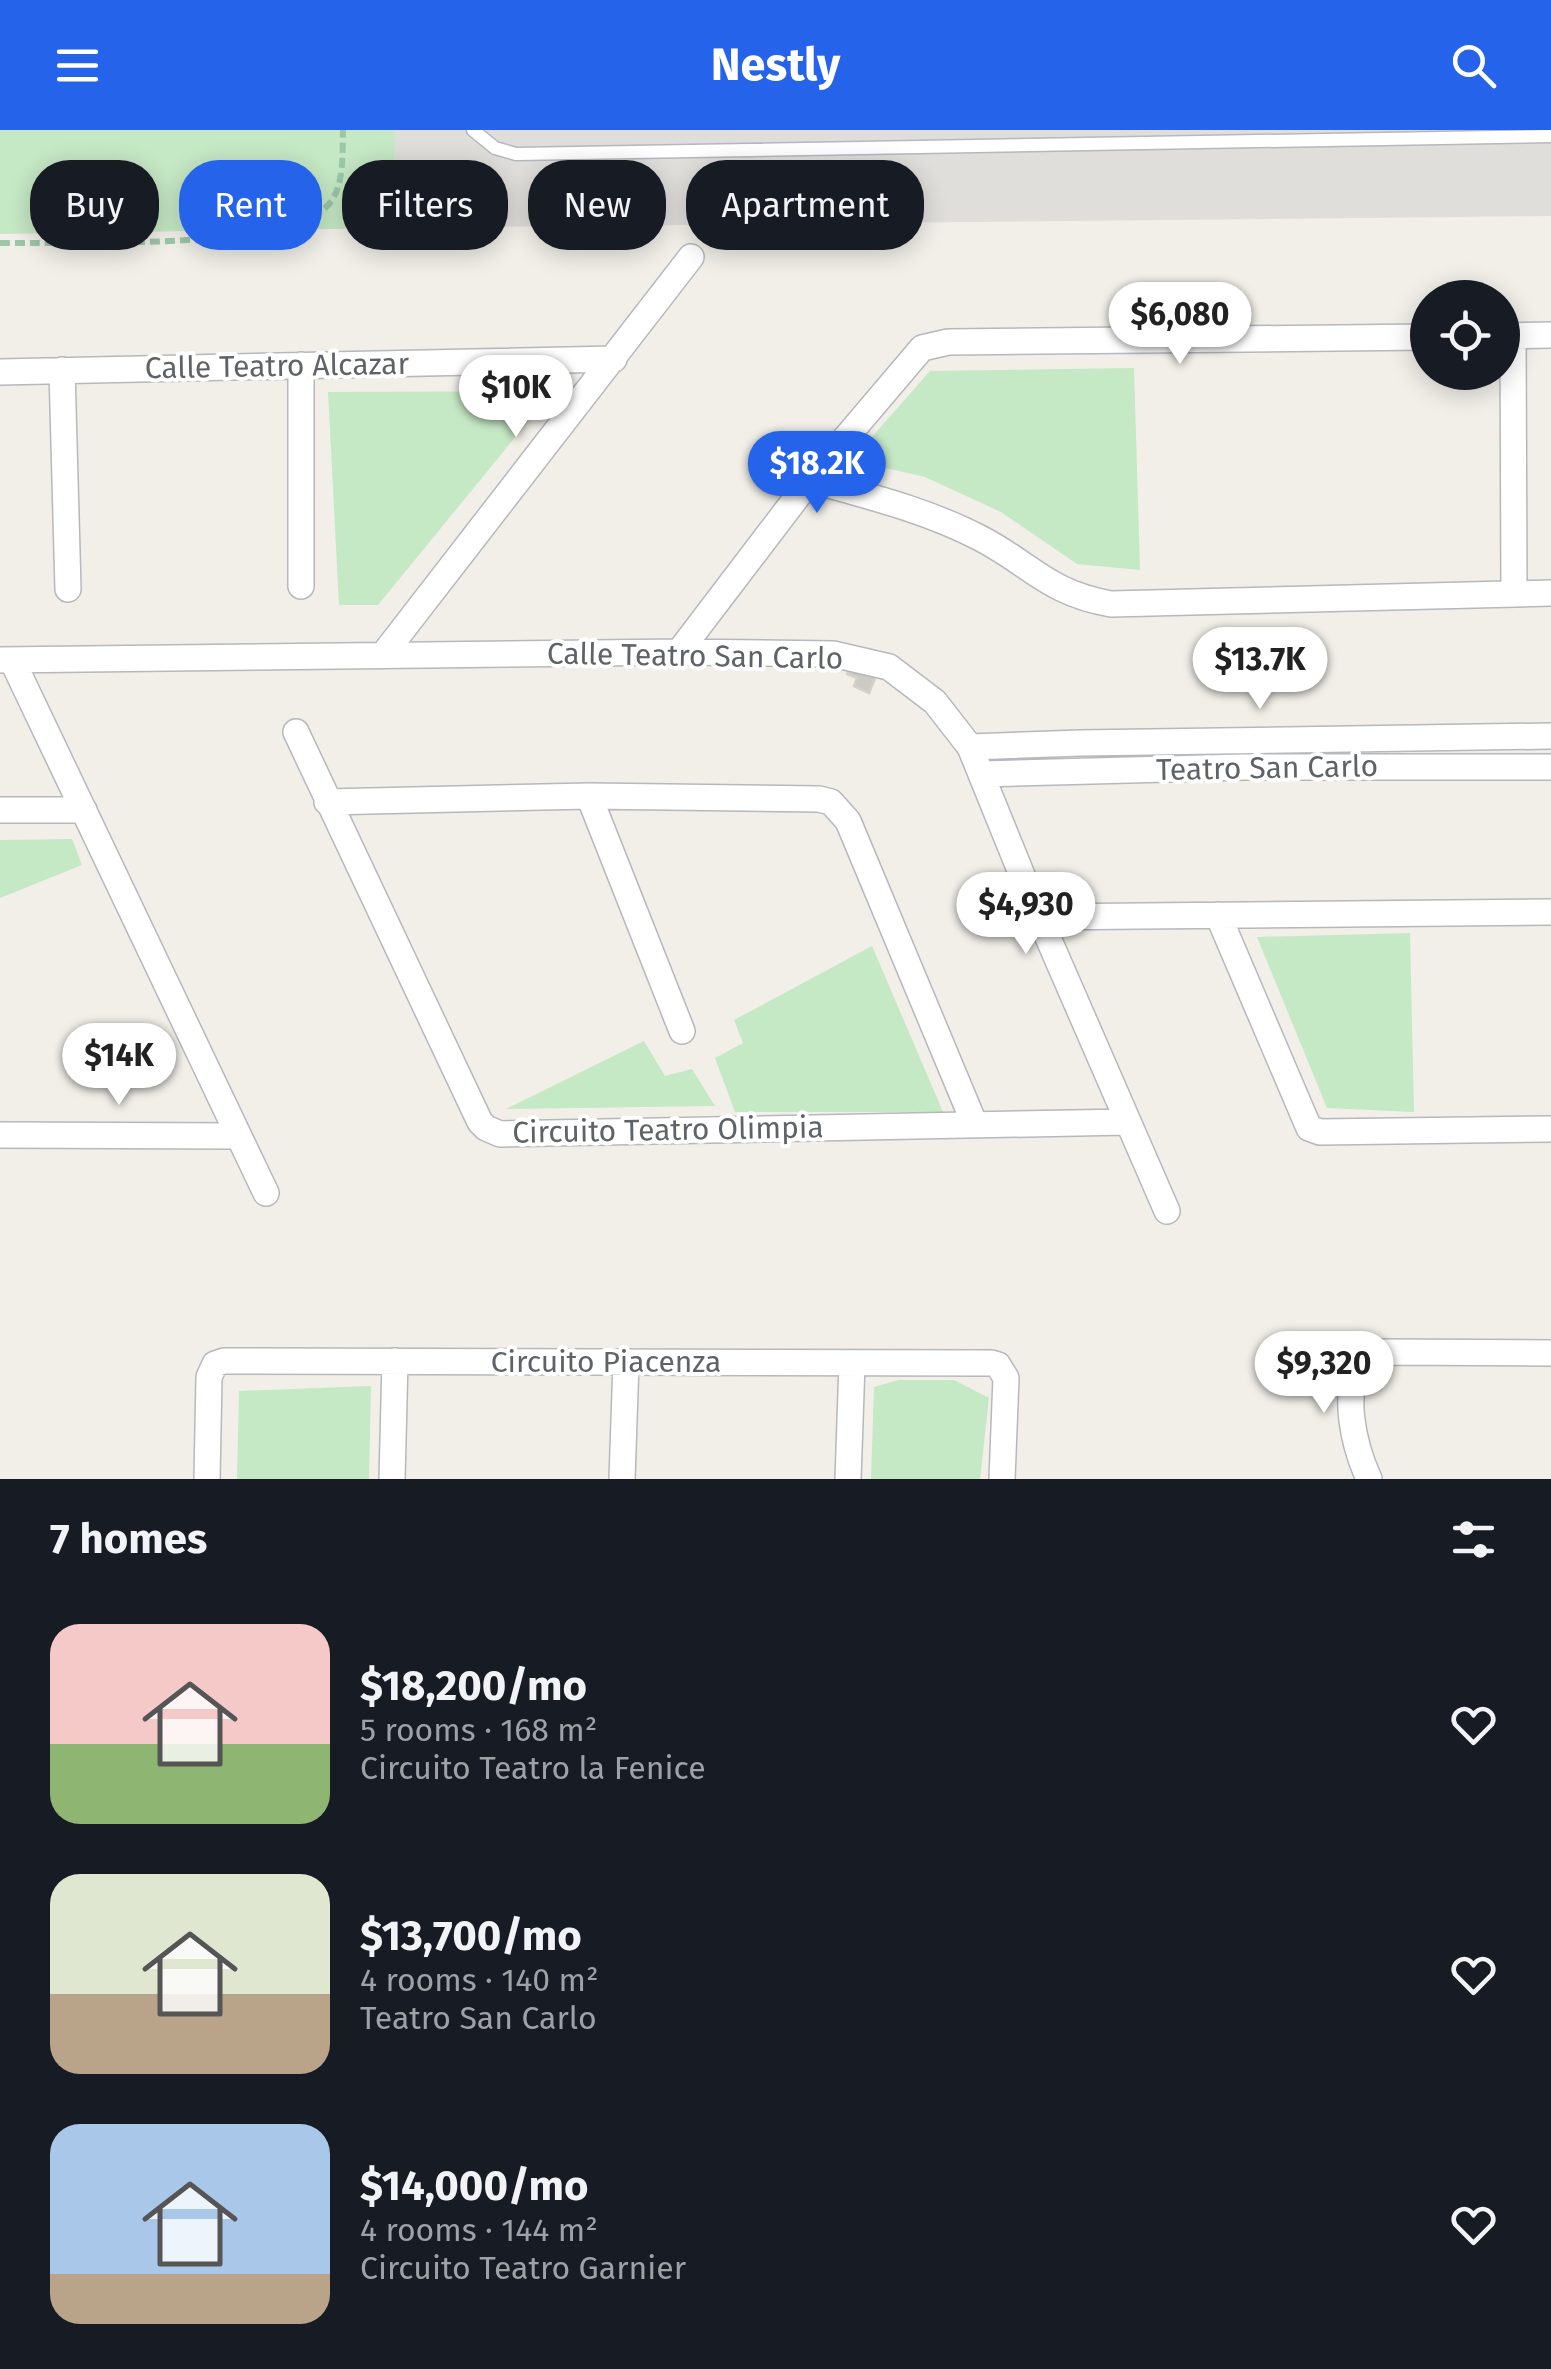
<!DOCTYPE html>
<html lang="en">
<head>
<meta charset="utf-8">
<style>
	:root { --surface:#171b24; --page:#242831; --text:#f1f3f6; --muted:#9ea1a6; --accent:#2563eb }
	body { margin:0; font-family:"Fira Sans",sans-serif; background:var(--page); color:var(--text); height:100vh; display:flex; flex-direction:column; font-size:38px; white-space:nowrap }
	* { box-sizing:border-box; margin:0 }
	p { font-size:32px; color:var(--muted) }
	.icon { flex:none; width:55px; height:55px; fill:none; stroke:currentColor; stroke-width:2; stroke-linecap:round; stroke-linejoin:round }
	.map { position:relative; height:1349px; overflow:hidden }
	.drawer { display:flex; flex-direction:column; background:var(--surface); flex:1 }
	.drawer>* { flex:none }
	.hud { position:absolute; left:30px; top:30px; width:1000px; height:90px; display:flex; gap:20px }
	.buttons { position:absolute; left:1410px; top:150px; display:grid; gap:20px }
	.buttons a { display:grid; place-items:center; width:110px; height:110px; border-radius:50%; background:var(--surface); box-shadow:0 5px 25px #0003; font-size:50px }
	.price { position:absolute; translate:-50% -85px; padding:0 22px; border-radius:35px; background:#fff; color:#222; font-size:32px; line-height:65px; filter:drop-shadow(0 2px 5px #0008) }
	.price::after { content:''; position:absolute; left:50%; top:60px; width:30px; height:22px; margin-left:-15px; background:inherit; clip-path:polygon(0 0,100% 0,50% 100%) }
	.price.selected { background:var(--accent); color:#fff }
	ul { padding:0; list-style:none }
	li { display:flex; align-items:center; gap:30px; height:250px; padding:0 50px }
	li span { display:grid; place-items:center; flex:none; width:280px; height:200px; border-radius:30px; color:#555 }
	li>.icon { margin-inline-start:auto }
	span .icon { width:120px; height:120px; fill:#fffc; stroke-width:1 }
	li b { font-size:42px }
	h2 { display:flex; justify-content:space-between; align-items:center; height:120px; padding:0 50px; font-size:42px }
	.chip { padding:0 35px; border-radius:40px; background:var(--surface); box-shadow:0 5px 25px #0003; font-size:35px; line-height:90px }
	.chip.selected { background:var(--accent); color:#fff }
	header { display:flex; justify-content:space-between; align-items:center; height:130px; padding:0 50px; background:var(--accent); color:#fff; font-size:45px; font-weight:700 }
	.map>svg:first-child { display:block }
	.industrial { fill:#e0deda }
	.green { fill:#c5e8c5 }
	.building { fill:#cccac5; stroke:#d6d1c6; stroke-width:2.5 }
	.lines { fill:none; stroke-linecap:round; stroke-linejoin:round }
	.lane-casing { stroke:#b5b8bc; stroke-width:15 }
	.street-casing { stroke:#b5b8bc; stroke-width:28 }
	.path { stroke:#9cc7a9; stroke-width:6; stroke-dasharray:10 5; stroke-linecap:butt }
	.lane { stroke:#fff; stroke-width:12 }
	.street { stroke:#fff; stroke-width:25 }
	.labels { text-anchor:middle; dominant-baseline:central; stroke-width:8; stroke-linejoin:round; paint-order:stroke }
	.street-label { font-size:30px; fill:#5f6368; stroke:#fff }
</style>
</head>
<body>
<header><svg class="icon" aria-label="menu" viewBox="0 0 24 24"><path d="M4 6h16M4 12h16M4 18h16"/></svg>Nestly<svg class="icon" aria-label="search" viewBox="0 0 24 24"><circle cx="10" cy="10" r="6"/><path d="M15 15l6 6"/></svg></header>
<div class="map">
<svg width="1551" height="1349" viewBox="0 0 1551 1349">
	<rect width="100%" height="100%" fill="#f1efe8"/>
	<!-- industrial -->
	<path class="industrial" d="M 395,0 L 1551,0 L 1551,86 L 394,98 Z"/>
	<!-- green -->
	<path class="green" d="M 0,0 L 395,0 L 394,98 L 0,104 Z
		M 1134,238 L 1140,440 L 1077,434 L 1001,382 L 925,347 L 868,334 L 864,316 L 930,241 Z
		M 553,261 L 378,475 L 339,475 L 328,262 Z
		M 72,709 L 82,735 L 0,768 L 0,710 Z
		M 1410,803 L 1414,982 L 1327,978 L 1257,807 Z
		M 872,816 L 943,982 L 735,982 L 715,928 L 743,913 L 734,890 Z
		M 644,911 L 665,946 L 692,939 L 715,976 L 506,979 Z
		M 899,1250 L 954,1250 L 989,1268 L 980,1349 L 871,1349 L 874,1257 Z
		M 371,1256 L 369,1349 L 237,1349 L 239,1261 Z"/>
	<!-- building -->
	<path class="building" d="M 851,536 L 876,546 L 869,563 L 854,556 L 857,548 L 847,544 Z"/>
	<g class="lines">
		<!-- lane casing -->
		<g class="lane-casing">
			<path id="lane" d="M 473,0 L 495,18 L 516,24 L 1551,6"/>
		</g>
		<!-- street casing -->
		<g class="street-casing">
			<path id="street" d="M 1502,206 L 1551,205
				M 1513,206 L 1514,462
				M 301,235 L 301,456
				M 62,240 L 68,459
				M 0,242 L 614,229
				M 810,350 C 868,366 926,380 980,408 C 1032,435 1048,463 1111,474 L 1551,463
				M 679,522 L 810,350 L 922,218 L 948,212 L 1428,207
				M 383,525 L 691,127
				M 0,530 L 679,522 L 833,524 L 889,537 L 935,572 L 970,617 L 1039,787 L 1167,1081
				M 12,530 L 266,1063
				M 296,602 L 480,992 L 486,998 L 500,1004 L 1127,992
				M 970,617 L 1080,613 L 1551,606
				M 983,644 L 1243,637 L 1551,637
				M 589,666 L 682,901
				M 327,672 L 589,666 L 819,669 L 831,672 L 848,691 L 975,995
				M 0,680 L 84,680
				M 1218,785 L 1309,998 L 1320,1002 L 1551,999
				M 1039,787 L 1551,782
				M 0,1005 L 237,1006
				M 207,1349 L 209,1247 L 215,1234 L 224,1231 L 991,1233 L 998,1235 L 1006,1248 L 1002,1349
				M 392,1349 L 395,1231
				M 622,1349 L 626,1232
				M 848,1349 L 852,1233
				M 1369,1349 C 1354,1316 1340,1261 1363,1228 L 1381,1222 L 1551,1223"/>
		</g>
		<!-- path -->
		<path class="path" d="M 0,113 C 65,112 290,121 329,74 C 345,55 342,23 343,0"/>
		<!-- lane -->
		<use href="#lane" class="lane"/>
		<!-- street -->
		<use href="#street" class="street"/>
	</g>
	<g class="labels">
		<!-- street labels -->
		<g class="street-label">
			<text transform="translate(277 236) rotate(-1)">Calle Teatro Alcazar</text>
			<text transform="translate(695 526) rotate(1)">Calle Teatro San Carlo</text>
			<text transform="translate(1267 638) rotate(-1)">Teatro San Carlo</text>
			<text transform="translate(668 1000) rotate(-1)">Circuito Teatro Olimpia</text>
			<text x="606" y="1232">Circuito Piacenza</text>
		</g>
	</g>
</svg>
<div class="buttons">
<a><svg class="icon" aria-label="locate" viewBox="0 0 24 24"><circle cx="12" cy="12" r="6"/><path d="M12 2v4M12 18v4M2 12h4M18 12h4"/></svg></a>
</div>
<b class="price" style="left:1180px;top:237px">$6,080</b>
<b class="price" style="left:516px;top:310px">$10K</b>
<b class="price selected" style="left:817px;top:386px">$18.2K</b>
<b class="price" style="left:1260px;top:582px">$13.7K</b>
<b class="price" style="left:1026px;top:827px">$4,930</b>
<b class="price" style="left:119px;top:978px">$14K</b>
<b class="price" style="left:1324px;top:1286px">$9,320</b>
<div class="hud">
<a class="chip">Buy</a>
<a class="chip selected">Rent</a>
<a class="chip">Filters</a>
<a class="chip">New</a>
<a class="chip">Apartment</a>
</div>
</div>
<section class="drawer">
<h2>7 homes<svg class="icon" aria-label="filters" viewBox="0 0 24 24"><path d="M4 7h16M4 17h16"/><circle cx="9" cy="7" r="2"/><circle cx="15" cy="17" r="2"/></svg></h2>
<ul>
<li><span style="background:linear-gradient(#f6c9c9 60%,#8fb573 0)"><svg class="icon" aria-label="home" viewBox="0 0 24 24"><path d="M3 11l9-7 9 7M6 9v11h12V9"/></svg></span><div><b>$18,200/mo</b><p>5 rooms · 168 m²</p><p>Circuito Teatro la Fenice</p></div><svg class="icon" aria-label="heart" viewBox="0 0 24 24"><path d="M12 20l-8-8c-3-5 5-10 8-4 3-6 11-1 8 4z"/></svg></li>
<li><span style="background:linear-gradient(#dfe7d0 60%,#b9a48a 0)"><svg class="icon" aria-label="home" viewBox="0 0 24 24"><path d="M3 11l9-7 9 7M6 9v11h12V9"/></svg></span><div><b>$13,700/mo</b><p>4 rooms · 140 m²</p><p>Teatro San Carlo</p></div><svg class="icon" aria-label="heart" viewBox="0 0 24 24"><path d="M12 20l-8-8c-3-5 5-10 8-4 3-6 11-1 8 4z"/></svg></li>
<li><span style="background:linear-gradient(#a9c7e8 75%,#b9a48a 0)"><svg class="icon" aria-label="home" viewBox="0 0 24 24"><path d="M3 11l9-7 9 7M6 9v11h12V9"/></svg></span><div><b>$14,000/mo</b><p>4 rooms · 144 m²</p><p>Circuito Teatro Garnier</p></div><svg class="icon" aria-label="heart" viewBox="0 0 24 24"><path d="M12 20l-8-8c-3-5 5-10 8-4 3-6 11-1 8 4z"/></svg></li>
</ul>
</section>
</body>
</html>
